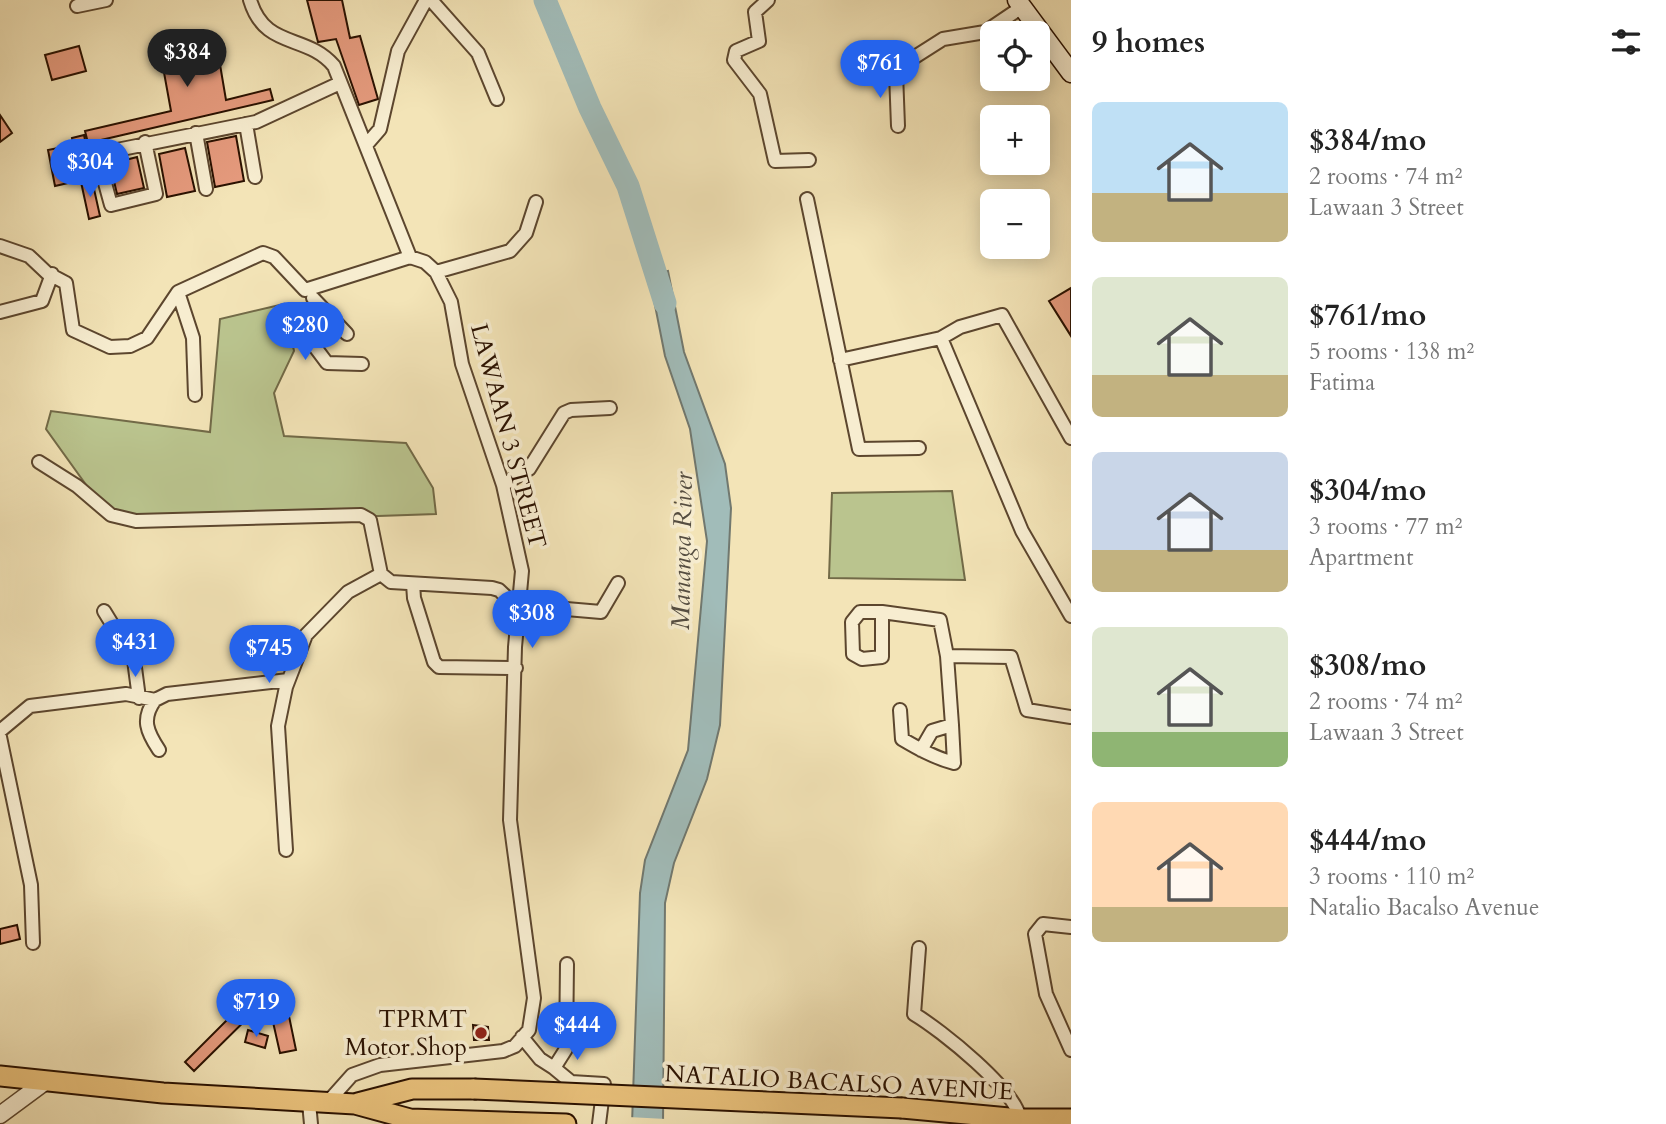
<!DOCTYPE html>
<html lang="en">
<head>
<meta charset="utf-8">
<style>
	:root { --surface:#fff; --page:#f2f2f2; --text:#222; --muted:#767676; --accent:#2563eb }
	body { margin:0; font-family:Cardo,serif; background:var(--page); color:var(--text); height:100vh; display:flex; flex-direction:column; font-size:26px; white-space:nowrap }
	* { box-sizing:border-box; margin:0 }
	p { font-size:23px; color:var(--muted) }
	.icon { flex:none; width:38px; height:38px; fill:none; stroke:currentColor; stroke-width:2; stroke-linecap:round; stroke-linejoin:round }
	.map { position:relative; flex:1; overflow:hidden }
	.sheet { display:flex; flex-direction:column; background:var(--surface); width:595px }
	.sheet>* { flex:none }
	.buttons { position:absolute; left:980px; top:21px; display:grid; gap:14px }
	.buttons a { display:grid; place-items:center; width:70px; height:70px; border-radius:10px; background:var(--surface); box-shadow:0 4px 18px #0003; font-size:35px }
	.price { position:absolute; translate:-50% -60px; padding:0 16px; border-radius:24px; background:var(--accent); color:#fff; font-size:23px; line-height:46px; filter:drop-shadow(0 2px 4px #0008) }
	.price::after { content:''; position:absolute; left:50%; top:42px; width:21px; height:16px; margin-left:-10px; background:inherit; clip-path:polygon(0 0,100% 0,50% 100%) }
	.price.active { background:#222; color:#fff }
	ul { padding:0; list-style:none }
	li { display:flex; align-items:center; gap:21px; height:175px; padding:0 21px }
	li span { display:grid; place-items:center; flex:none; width:196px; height:140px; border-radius:10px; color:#555 }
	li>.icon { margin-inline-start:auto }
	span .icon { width:84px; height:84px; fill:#fffc; stroke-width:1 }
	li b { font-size:30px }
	h2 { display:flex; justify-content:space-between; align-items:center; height:84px; padding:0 21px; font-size:30px }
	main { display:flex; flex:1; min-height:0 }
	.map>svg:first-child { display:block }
	.green { fill:#bac48e; stroke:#726a47; stroke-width:2 }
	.water { fill:#a1bcb9; stroke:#71786f; stroke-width:2 }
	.pier { fill:#f3e4b7 }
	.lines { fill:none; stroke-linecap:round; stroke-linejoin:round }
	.river { stroke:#a1bcb9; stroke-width:23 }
	.building { fill:#e59a7d; stroke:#2a1100; stroke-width:2 }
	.minor-casing { stroke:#5c462e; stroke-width:16 }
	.tertiary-casing { stroke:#5c462e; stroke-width:19 }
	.secondary-casing { stroke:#2a1100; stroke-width:21 }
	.primary-casing { stroke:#2a1100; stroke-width:23 }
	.minor { stroke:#f7edd0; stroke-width:12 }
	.tertiary { stroke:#f7edd0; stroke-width:16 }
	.secondary { stroke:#f7edd0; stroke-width:18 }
	.primary { stroke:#eac27c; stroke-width:19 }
	.primary-bridge-casing { stroke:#2a1100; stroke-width:23; stroke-linecap:butt }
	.primary-bridge { stroke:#eac27c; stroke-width:19 }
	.poi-dot { fill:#8f2418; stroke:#f7edd0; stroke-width:2.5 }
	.labels { text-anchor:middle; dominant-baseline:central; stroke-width:7; stroke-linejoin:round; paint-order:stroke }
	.street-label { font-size:24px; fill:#2a1100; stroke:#f7edd0 }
	.poi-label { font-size:24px; fill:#2a1100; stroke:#f7edd0; text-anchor:end }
	.water-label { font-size:26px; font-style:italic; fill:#544d41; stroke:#f7edd0 }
</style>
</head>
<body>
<main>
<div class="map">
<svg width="1071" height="1124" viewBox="0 0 1071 1124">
	<rect width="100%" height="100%" fill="#f3e4b7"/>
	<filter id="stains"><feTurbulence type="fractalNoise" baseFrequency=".00286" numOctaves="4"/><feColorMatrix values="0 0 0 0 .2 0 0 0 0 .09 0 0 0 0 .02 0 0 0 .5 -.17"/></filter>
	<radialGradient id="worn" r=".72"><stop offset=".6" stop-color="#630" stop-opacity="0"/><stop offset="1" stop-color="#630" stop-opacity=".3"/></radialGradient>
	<!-- green -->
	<path class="green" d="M 284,304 L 294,351 L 274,393 L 284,436 L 406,443 L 433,488 L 436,514 L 146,524 L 112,521 L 46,429 L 51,411 L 210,432 L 220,319 Z
		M 952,491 L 965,580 L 829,578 L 832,493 Z"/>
	<!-- water -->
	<path class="water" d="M 668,271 L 684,352 L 725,464 L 731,508 L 720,725 L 707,779 L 674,863 L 665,903 L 663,1124 L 632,1124 L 640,893 L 645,860 L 688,750 L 707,541 L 690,429 L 665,356 L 649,275 Z"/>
	<!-- pier -->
	<path class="pier" d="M 628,1117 L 666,1119 L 666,1124 L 628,1124 Z"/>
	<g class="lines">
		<!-- river -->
		<path class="river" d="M 545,0 L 590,108 L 628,186 L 665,303"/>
	</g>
	<!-- building -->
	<path class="building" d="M 307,0 L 342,0 L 350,38 L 360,36 L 378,99 L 359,105 L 336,39 L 318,42 Z
		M 215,35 L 226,100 L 270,89 L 273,100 L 88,143 L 85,131 L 171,111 L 159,45 Z
		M 79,46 L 86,71 L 52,80 L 45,55 Z
		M 0,115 L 12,133 L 0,142 Z
		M 84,135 L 88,154 L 64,160 L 61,167 L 68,183 L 55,186 L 48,150 L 73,145 L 72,138 Z
		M 236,136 L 244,181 L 215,187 L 207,142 Z
		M 185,148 L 195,191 L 167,197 L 159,154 Z
		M 137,157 L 144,188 L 117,194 L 110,164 Z
		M 92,180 L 100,216 L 89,219 L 81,182 Z
		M 1071,288 L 1071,336 L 1049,301 Z
		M 17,925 L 20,939 L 0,944 L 0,929 Z
		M 262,985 L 272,986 L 273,993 L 194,1071 L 185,1062 Z
		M 284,992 L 296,1050 L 280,1053 L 273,1022 L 277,1021 L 271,994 Z
		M 473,1025 L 488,1027 L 489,1040 L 474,1040 Z
		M 248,1030 L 268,1036 L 265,1048 L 245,1042 Z"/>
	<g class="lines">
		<!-- minor casing -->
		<g class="minor-casing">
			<path id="minor" d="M 250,0 C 265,50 306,33 334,66 L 410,257 L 425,262 L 436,272 L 451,302 L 462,364 L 503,485 L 522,571 L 515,647 L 510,820 L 534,998 L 529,1030 L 515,1046 L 503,1051 L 380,1065 L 352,1075 L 327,1103
				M 431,0 L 478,53 L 497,99
				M 768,0 L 755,12 L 759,41 L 736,51 L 734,60 L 760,94 L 775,161 L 809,160
				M 77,6 L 106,0
				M 246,124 L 255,177
				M 898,126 L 896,73 L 899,67 L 943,39 L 985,32 L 1022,7
				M 196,133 L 206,189
				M 145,142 L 156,194 L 111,205 L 97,154 L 256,122 L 340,83
				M 367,144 L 380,129 L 398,51 L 426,0
				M 70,166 L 99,161
				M 807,199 L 859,449 L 919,448
				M 0,246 L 29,256 L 47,273 L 66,283 L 73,330 L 110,347 L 130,346 L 147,338 L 178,292 L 263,253 L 274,257 L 305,290 L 410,257
				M 436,272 L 510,251 L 526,233 L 536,202
				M 178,292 L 193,338 L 195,395
				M 313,298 L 347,334
				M 314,299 L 315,347 L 327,363 L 362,364
				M 0,312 L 42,301 L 52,274
				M 941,338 L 1022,531 L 1071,616
				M 840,360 L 941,338 L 960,327 L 1002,315 L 1071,438
				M 39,462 L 77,486 L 111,515 L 136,521 L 361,515 L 370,520 L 381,574 L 391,582 L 492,588 L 499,590 L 520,610
				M 503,485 L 529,469 L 564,413 L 571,410 L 610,408
				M 413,584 L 414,598 L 434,662 L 439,667 L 516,668
				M 520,605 L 601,612 L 618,583
				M 104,611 L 134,660 L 139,698
				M 860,612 L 882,612 L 882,657 L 862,659 L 853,654 L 852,622 Z
				M 882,612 L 940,620 L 947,656 L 952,725
				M 947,656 L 1011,657 L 1027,710 L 1071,717
				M 155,700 C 141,719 147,732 159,750
				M 900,710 L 902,739 C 919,749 935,758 954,763 L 952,725 L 932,731 L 921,750
				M 0,731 L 30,706 L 126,694 L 155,700 L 167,694 L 288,680
				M 0,737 L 31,885 L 33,943
				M 286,850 L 278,726 L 286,687 L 306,635 L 348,592 L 381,574
				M 1071,927 L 1043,924 L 1035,934 L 1046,994 L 1071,1050
				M 919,948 L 914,1014 C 941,1030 1016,1090 1020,1119
				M 567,964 L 566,1049 L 554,1068 L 571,1082 L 604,1084 L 599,1124
				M 522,1037 L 540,1059 L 554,1068
				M 309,1103 L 311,1124"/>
		</g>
		<!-- tertiary casing -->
		<g class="tertiary-casing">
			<path id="tertiary" d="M 0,1115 L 46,1081"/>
		</g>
		<!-- secondary casing -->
		<g class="secondary-casing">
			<path id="secondary" d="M 1017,0 L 1071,73"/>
		</g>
		<!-- primary casing -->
		<g class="primary-casing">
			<path id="primary" d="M 0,1076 L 163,1093 L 355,1104 L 410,1119 L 566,1124
				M 358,1103 L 412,1089 L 474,1089
				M 902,1108 L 1020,1119 L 1071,1119"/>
		</g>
		<!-- minor -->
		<use href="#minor" class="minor"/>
		<!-- tertiary -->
		<use href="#tertiary" class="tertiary"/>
		<!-- secondary -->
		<use href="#secondary" class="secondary"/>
		<!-- primary -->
		<use href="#primary" class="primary"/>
		<!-- primary-bridge casing -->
		<g class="primary-bridge-casing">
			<path id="primary-bridge" d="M 474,1089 L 902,1108"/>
		</g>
		<!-- primary-bridge -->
		<use href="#primary-bridge" class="primary-bridge"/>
	</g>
	<!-- markers -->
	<circle class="poi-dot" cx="481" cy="1033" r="7"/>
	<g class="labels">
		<!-- street labels -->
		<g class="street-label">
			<text transform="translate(508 436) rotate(75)">LAWAAN 3 STREET</text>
			<text transform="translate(839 1083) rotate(3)">NATALIO BACALSO AVENUE</text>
		</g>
		<!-- poi labels -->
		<g class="poi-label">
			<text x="467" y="1019">TPRMT<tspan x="467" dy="28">Motor Shop</tspan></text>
		</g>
		<!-- water labels -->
		<g class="water-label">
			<text transform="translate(682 551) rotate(-89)">Mananga River</text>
		</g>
	</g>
	<rect width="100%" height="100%" filter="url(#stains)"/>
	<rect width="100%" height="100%" fill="url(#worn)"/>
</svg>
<div class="buttons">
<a><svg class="icon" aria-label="locate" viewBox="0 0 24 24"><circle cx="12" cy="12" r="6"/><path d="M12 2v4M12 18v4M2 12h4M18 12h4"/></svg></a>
<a>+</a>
<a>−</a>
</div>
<b class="price active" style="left:187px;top:89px">$384</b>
<b class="price" style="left:880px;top:100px">$761</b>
<b class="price" style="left:90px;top:199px">$304</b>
<b class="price" style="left:305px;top:362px">$280</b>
<b class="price" style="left:532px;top:650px">$308</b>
<b class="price" style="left:135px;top:679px">$431</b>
<b class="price" style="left:269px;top:685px">$745</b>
<b class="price" style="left:256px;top:1039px">$719</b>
<b class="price" style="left:577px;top:1062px">$444</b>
</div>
<section class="sheet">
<h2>9 homes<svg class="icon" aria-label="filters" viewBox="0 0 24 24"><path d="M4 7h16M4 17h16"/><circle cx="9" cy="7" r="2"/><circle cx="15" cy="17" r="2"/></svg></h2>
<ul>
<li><span style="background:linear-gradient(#bfe0f5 65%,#c2b280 0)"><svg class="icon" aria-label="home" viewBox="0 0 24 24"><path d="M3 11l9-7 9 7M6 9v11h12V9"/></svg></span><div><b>$384/mo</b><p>2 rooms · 74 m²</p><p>Lawaan 3 Street</p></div></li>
<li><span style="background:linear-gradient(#dfe7d0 70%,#c2b280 0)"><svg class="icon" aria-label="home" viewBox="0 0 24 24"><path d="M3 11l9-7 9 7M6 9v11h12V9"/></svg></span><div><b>$761/mo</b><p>5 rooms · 138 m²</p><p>Fatima</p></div></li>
<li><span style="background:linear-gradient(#c9d6e8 70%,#c2b280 0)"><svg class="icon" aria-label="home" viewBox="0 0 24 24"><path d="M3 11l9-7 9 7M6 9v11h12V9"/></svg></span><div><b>$304/mo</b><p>3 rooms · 77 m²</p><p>Apartment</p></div></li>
<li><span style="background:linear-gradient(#dfe7d0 75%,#8fb573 0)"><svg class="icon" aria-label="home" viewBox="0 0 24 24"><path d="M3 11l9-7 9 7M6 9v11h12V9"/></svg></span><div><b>$308/mo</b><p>2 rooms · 74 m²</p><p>Lawaan 3 Street</p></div></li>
<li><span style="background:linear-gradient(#ffd9b3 75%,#c2b280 0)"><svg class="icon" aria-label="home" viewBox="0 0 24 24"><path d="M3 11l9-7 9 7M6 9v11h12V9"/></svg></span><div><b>$444/mo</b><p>3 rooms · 110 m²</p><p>Natalio Bacalso Avenue</p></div></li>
</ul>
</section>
</main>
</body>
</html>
